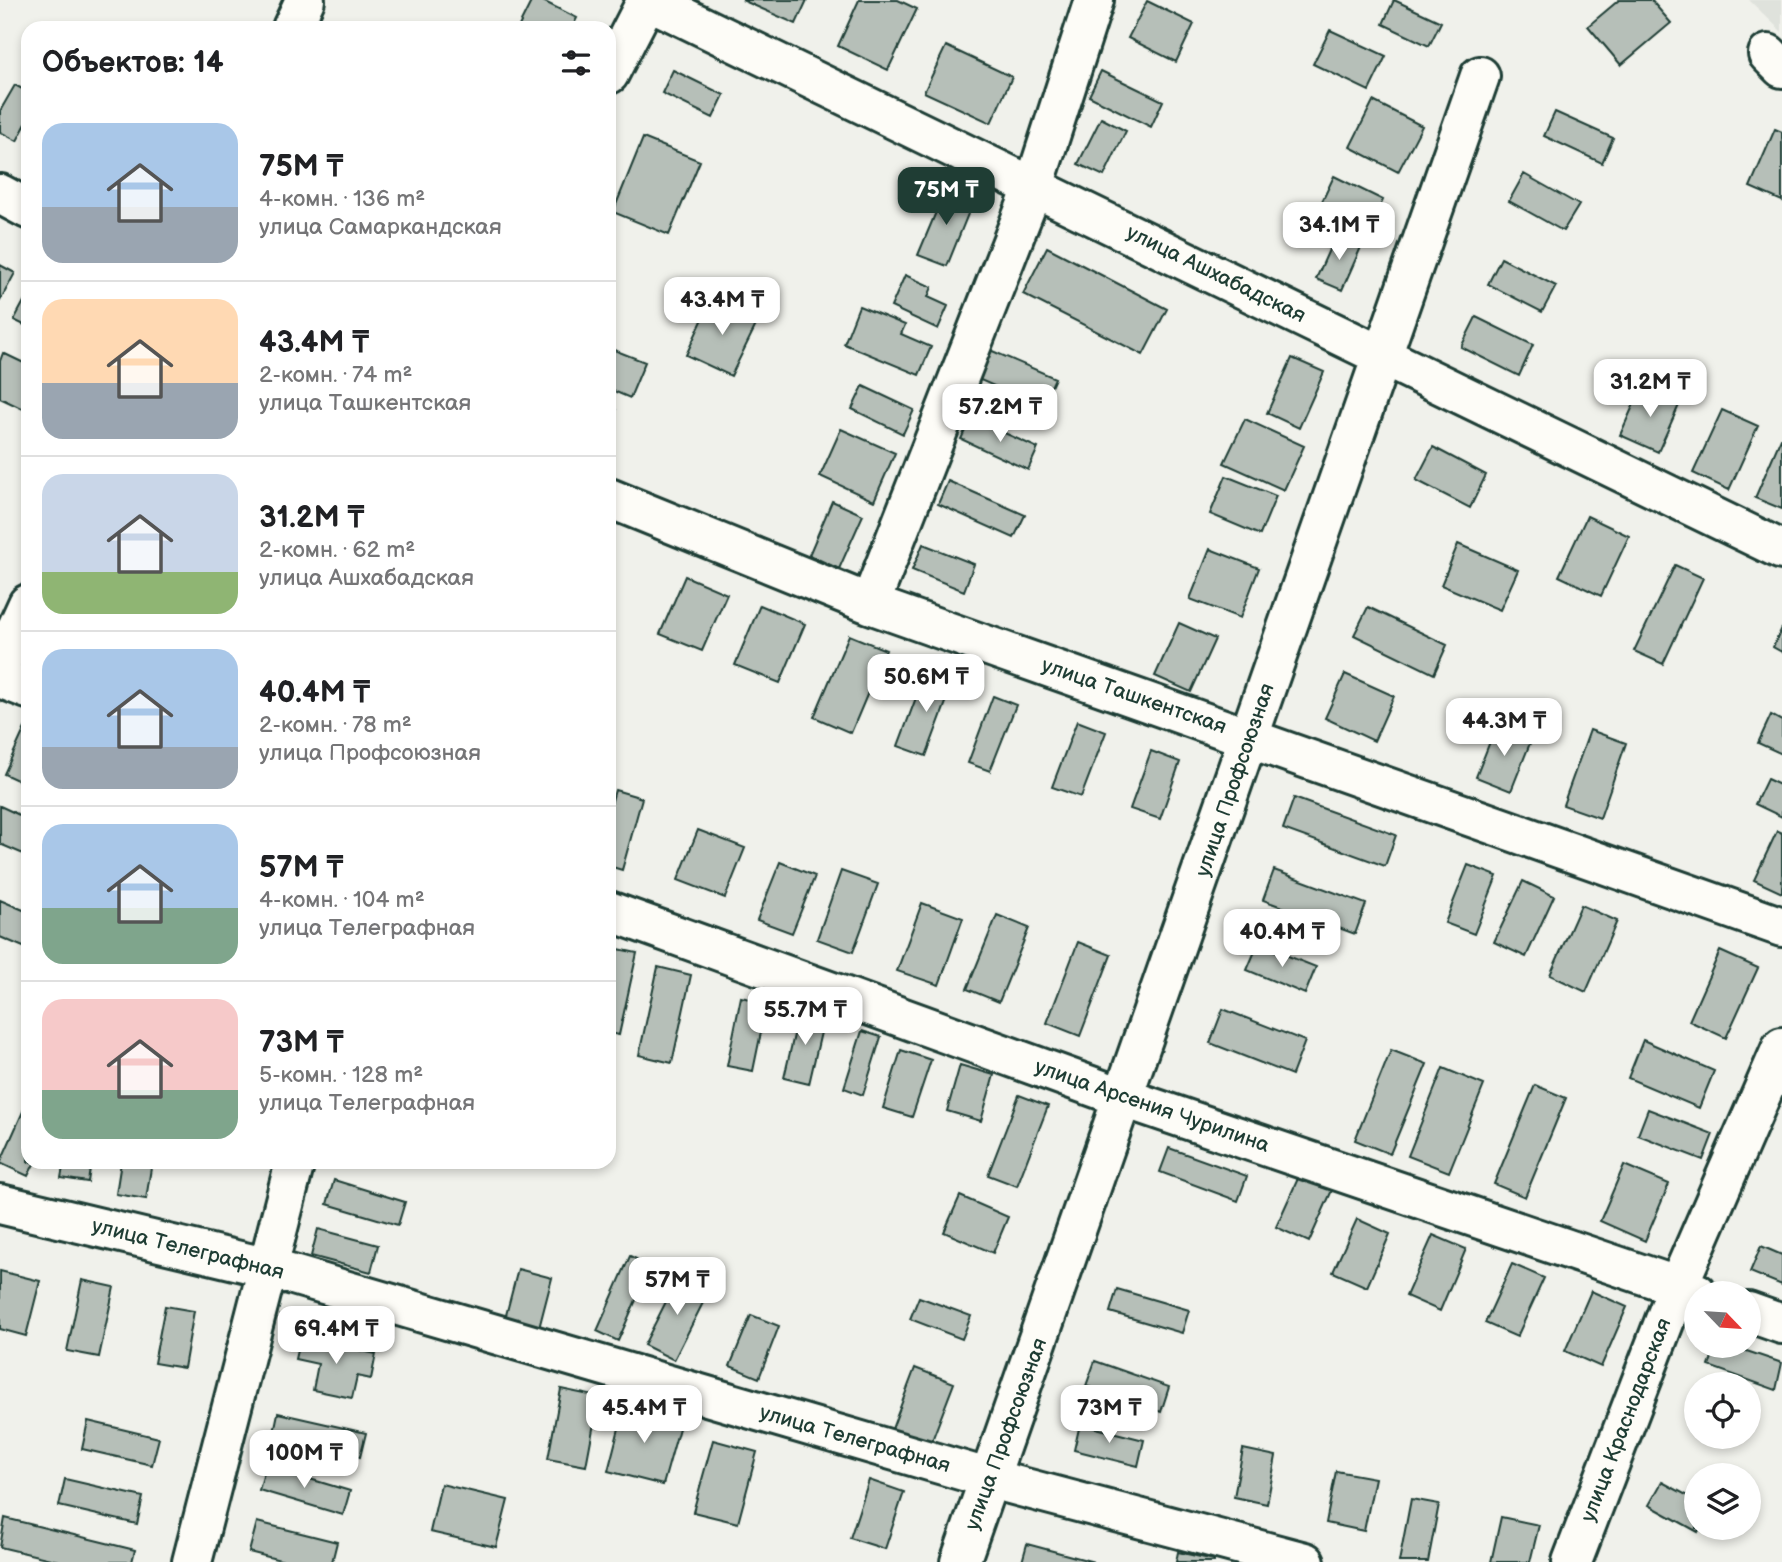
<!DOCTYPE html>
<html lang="ru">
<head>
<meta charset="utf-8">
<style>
	:root { --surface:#fff; --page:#f6f6f6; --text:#202124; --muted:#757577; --line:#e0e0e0; --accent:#1f3d34 }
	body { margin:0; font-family:"Balsamiq Sans",sans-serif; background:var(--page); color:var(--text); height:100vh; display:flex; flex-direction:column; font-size:26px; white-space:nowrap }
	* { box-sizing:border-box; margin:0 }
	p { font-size:23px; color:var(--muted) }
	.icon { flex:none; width:38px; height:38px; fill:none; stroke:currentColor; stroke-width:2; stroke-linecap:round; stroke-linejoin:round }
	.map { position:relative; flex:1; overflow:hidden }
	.panel { position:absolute; left:21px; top:21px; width:595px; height:1148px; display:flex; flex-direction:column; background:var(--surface); border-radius:21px; box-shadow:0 4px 10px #0003 }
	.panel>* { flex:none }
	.needle { width:46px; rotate:115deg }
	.controls { position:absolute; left:1684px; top:1281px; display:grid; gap:14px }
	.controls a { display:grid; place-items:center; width:77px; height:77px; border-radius:50%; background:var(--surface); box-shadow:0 4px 10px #0003; font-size:35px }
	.price { position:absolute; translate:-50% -60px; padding:0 16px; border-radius:14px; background:#fff; color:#222; font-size:23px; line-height:46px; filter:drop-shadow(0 2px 4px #0008) }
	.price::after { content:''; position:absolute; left:50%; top:42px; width:21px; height:16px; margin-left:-10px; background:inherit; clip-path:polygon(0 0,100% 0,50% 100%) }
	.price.selected { background:var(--accent); color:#fff }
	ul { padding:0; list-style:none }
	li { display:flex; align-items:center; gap:21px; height:175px; padding:0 21px }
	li+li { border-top:2px solid var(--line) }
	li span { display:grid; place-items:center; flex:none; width:196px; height:140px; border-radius:21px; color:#555 }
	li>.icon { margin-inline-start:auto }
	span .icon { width:84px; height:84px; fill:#fffc; stroke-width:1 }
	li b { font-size:30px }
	h2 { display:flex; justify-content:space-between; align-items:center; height:84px; padding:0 21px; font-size:30px }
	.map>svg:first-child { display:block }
	.built { fill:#dfe2dc }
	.building { fill:#b6bfb8; stroke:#1f3d34; stroke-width:2 }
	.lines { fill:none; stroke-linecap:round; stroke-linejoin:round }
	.minor-casing { stroke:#1f3d34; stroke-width:44 }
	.minor { stroke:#fdfcf7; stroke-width:38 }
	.labels { text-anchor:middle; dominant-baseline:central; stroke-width:5; stroke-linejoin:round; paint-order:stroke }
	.street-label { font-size:21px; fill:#1f3d34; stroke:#fdfcf7 }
</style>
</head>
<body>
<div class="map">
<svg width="1782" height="1562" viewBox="0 0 1782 1562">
	<rect width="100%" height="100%" fill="#f0f1eb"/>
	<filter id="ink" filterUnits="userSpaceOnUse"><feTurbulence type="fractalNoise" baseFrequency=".0143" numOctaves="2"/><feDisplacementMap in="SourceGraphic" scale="14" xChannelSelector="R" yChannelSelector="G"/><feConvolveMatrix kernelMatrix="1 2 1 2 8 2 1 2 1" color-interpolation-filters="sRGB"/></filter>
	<g filter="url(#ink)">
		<!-- built -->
		<path class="built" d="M 1749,0 L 1782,0 L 1782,32 Z"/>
		<!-- building -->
		<path class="building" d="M 532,0 L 541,0 L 577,18 L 572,28 L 518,28 Z
			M 742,0 L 807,0 L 796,24 Z
			M 859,0 L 898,0 L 917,9 L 888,70 L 838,46 Z
			M 1394,0 L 1441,22 L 1429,46 L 1383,24 Z
			M 1619,0 L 1651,0 L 1671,23 L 1621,65 L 1588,26 Z
			M 1147,1 L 1194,24 L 1176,62 L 1128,38 Z
			M 1330,30 L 1386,56 L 1369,91 L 1313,64 Z
			M 946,46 L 1012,77 L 991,123 L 924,92 Z
			M 673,70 L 724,95 L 713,118 L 662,93 Z
			M 1101,71 L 1163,101 L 1151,127 L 1089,96 Z
			M 15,85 L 28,92 L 28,120 L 17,141 L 0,132 L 0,111 Z
			M 1373,101 L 1422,126 L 1398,172 L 1350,147 Z
			M 1555,112 L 1613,138 L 1602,163 L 1544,136 Z
			M 1101,118 L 1126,131 L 1104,176 L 1078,164 Z
			M 1775,129 L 1782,132 L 1782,201 L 1750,187 Z
			M 643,138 L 700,161 L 669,235 L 613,212 Z
			M 1524,174 L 1579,205 L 1563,231 L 1509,201 Z
			M 1334,176 L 1383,200 L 1367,235 L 1317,212 Z
			M 946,188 L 974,199 L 947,266 L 918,255 Z
			M 1336,234 L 1362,245 L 1342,290 L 1316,279 Z
			M 1047,247 L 1167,309 L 1143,355 L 1023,294 Z
			M 1501,258 L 1556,286 L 1542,312 L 1488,284 Z
			M 0,265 L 15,273 L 0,301 Z
			M 905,275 L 932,287 L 928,297 L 948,306 L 938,329 L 891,307 Z
			M 28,294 L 28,327 L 14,320 Z
			M 713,297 L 759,319 L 731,376 L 686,355 Z
			M 859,306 L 905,325 L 901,334 L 931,347 L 919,375 L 844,344 Z
			M 1476,317 L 1533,345 L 1519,376 L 1461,347 Z
			M 609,348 L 645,362 L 630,398 L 609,389 Z
			M 990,350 L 1055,378 L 1042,407 L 978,379 Z
			M 3,353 L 28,365 L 28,399 L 23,409 L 0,398 L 0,361 Z
			M 1292,358 L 1324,372 L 1299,428 L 1267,413 Z
			M 863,386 L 914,410 L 903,434 L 852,409 Z
			M 1642,386 L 1680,403 L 1658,452 L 1620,435 Z
			M 609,407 L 616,410 L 609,429 Z
			M 1722,410 L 1758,426 L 1729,490 L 1693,473 Z
			M 971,418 L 1038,448 L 1028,470 L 961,439 Z
			M 1245,419 L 1304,446 L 1284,490 L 1224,463 Z
			M 841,429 L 895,453 L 874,501 L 820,476 Z
			M 1781,438 L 1782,438 L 1782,509 L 1755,498 Z
			M 1433,447 L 1486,475 L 1470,508 L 1416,480 Z
			M 1226,476 L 1276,496 L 1260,535 L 1210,514 Z
			M 948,481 L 1025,515 L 1014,538 L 938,504 Z
			M 832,501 L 863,515 L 839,569 L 809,555 Z
			M 1587,516 L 1629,536 L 1601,596 L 1559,576 Z
			M 923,544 L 974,564 L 964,591 L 912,570 Z
			M 1458,544 L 1518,570 L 1500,610 L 1441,585 Z
			M 1210,549 L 1259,568 L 1240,618 L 1190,599 Z
			M 1675,565 L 1703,578 L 1663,664 L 1634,651 Z
			M 685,576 L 727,594 L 702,651 L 660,634 Z
			M 760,605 L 805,624 L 780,683 L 735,665 Z
			M 1368,607 L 1447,645 L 1434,674 L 1354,635 Z
			M 1179,623 L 1215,639 L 1191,692 L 1155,676 Z
			M 1782,628 L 1782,652 L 1773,647 Z
			M 849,635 L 886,650 L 851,733 L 814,717 Z
			M 926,671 L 954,681 L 926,756 L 898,746 Z
			M 1345,674 L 1394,696 L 1374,741 L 1325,718 Z
			M 993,696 L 1016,705 L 990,771 L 968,763 Z
			M 1771,715 L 1782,721 L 1782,754 L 1758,743 Z
			M 1077,721 L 1106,732 L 1081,797 L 1052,787 Z
			M 1497,724 L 1532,738 L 1511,791 L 1476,777 Z
			M 25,728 L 28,730 L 28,785 L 4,774 Z
			M 1590,730 L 1626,743 L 1600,818 L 1563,805 Z
			M 1151,751 L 1180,762 L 1160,819 L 1130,809 Z
			M 1767,779 L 1782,786 L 1782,817 L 1755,804 Z
			M 615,790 L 642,798 L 622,870 L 609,866 L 609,811 Z
			M 1294,798 L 1396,835 L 1385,866 L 1283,829 Z
			M 0,806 L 28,819 L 28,856 L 0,844 Z
			M 698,830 L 745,848 L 725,898 L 678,880 Z
			M 1777,831 L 1782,833 L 1782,893 L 1754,880 Z
			M 780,862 L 815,876 L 792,933 L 757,920 Z
			M 1468,865 L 1497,876 L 1474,934 L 1445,923 Z
			M 1274,870 L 1366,904 L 1355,934 L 1263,900 Z
			M 841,871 L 878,884 L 853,952 L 817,939 Z
			M 1523,881 L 1554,896 L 1526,957 L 1494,942 Z
			M 0,900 L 28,912 L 28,949 L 0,937 Z
			M 922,903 L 963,918 L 939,985 L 897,971 Z
			M 1581,905 L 1617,921 L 1586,992 L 1550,975 Z
			M 997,915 L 1029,928 L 999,1002 L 967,989 Z
			M 1078,942 L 1111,955 L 1080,1036 L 1047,1023 Z
			M 1258,944 L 1316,967 L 1305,994 L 1247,970 Z
			M 609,947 L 637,953 L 619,1035 L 609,1033 Z
			M 1720,951 L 1758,968 L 1726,1038 L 1689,1021 Z
			M 658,967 L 691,975 L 672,1063 L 639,1055 Z
			M 741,997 L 767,1003 L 753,1071 L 727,1066 Z
			M 800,1009 L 825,1015 L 809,1084 L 784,1078 Z
			M 1223,1009 L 1305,1041 L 1292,1075 L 1210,1043 Z
			M 862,1031 L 881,1037 L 863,1095 L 844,1088 Z
			M 1643,1040 L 1714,1071 L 1699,1108 L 1628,1078 Z
			M 901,1050 L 931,1060 L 912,1117 L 883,1108 Z
			M 1391,1050 L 1427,1064 L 1390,1154 L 1355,1140 Z
			M 960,1065 L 994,1075 L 981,1121 L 947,1111 Z
			M 1443,1068 L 1484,1085 L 1449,1172 L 1408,1156 Z
			M 1535,1085 L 1566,1098 L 1525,1197 L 1494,1184 Z
			M 1019,1095 L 1048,1106 L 1017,1186 L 988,1175 Z
			M 25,1107 L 28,1108 L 28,1162 L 35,1162 L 28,1176 L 0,1163 Z
			M 1648,1109 L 1713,1134 L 1703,1160 L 1638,1135 Z
			M 1169,1148 L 1247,1176 L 1238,1201 L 1160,1172 Z
			M 64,1162 L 91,1162 L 88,1182 L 61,1178 Z
			M 121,1162 L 152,1162 L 146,1199 L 116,1194 Z
			M 1624,1165 L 1669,1184 L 1645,1241 L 1600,1221 Z
			M 1300,1174 L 1333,1188 L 1309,1242 L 1276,1227 Z
			M 334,1180 L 405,1202 L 398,1225 L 327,1204 Z
			M 960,1196 L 1008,1217 L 993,1253 L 944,1232 Z
			M 1357,1219 L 1390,1234 L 1367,1287 L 1333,1272 Z
			M 318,1229 L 378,1245 L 371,1272 L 311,1256 Z
			M 1433,1235 L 1466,1249 L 1440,1311 L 1406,1296 Z
			M 1761,1246 L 1782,1255 L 1782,1285 L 1750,1272 Z
			M 630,1256 L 651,1266 L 618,1341 L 597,1331 Z
			M 1512,1264 L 1544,1278 L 1517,1337 L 1485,1323 Z
			M 518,1269 L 552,1278 L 539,1328 L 505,1319 Z
			M 0,1271 L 40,1281 L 26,1336 L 0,1329 Z
			M 680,1274 L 710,1289 L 674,1360 L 644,1345 Z
			M 82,1280 L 114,1287 L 99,1357 L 67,1351 Z
			M 1117,1289 L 1189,1310 L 1182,1333 L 1110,1312 Z
			M 1591,1291 L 1627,1307 L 1601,1367 L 1565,1351 Z
			M 919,1297 L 971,1316 L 962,1339 L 910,1319 Z
			M 165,1306 L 194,1311 L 184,1368 L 154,1363 Z
			M 751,1315 L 779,1326 L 759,1378 L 730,1366 Z
			M 300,1337 L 376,1354 L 371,1379 L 357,1376 L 352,1398 L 313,1390 L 318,1364 L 295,1359 Z
			M 1716,1346 L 1732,1346 L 1782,1363 L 1776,1390 L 1709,1366 Z
			M 1095,1361 L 1169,1387 L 1161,1412 L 1086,1386 Z
			M 915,1368 L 954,1383 L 931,1443 L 892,1429 Z
			M 561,1389 L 599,1397 L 586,1466 L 548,1459 Z
			M 625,1405 L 681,1421 L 663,1485 L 608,1471 Z
			M 278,1413 L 366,1433 L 360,1457 L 273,1437 Z
			M 88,1421 L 159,1438 L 152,1465 L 82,1449 Z
			M 1080,1424 L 1144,1440 L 1138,1466 L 1074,1450 Z
			M 713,1440 L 757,1452 L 738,1523 L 693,1512 Z
			M 1243,1449 L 1276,1456 L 1267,1504 L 1234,1497 Z
			M 266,1466 L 350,1491 L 343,1515 L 259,1490 Z
			M 1336,1471 L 1375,1478 L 1364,1531 L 1326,1523 Z
			M 65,1479 L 143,1497 L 137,1524 L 59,1506 Z
			M 869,1480 L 904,1492 L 885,1549 L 850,1538 Z
			M 1662,1482 L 1696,1500 L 1696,1528 L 1700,1528 L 1698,1532 L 1649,1505 Z
			M 441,1484 L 508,1500 L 496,1547 L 430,1532 Z
			M 1411,1499 L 1439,1504 L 1428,1562 L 1399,1562 Z
			M 1501,1517 L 1539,1525 L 1530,1562 L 1491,1562 Z
			M 5,1518 L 135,1550 L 132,1562 L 63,1562 L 0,1547 Z
			M 257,1522 L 337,1542 L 332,1562 L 288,1562 L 249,1552 Z
			M 1027,1544 L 1094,1562 L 1022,1562 Z
			M 1178,1552 L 1214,1560 L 1214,1562 L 1176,1562 Z"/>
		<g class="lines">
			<!-- minor casing -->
			<g class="minor-casing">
				<path id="minor" d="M 648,0 L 1782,550
					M 292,28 L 305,0
					M 1768,54 L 1782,68
					M 609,74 L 647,0
					M 0,194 L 28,209
					M 609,498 L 870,604 L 1782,927
					M 870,604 L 1034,186 L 1094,0
					M 0,665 L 28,604
					M 0,678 L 28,689
					M 609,911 L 1124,1098 L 1697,1293
					M 0,1204 L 269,1268 L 991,1479 L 1305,1562
					M 1748,1312 L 1782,1324
					M 192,1562 L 295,1162
					M 960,1562 L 1480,76
					M 1572,1562 L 1678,1286 L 1782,1047"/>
			</g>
			<!-- minor -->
			<use href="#minor" class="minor"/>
		</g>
	</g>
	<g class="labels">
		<!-- street labels -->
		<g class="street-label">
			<text transform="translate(1216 274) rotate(26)">улица Ашхабадская</text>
			<text transform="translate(1134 696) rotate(19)">улица Ташкентская</text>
			<text transform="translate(1235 780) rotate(-71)">улица Профсоюзная</text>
			<text transform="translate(1152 1106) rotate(19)">улица Арсения Чурилина</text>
			<text transform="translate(188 1249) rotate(14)">улица Телеграфная</text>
			<text transform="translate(1626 1420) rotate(-69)">улица Краснодарская</text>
			<text transform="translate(1006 1434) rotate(-70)">улица Профсоюзная</text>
			<text transform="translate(855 1439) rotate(16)">улица Телеграфная</text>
		</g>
	</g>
</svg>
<div class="controls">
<a><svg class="needle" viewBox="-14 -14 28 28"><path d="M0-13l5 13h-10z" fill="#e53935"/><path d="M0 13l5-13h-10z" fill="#757577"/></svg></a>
<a><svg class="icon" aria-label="locate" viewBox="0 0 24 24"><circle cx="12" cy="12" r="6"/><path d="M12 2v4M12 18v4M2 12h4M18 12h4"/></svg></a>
<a><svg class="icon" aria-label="layers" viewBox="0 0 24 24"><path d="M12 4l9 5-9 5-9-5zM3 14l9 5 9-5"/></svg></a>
</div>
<b class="price selected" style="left:946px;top:227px">75M ₸</b>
<b class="price" style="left:1339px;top:262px">34.1M ₸</b>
<b class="price" style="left:722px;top:337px">43.4M ₸</b>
<b class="price" style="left:1650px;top:419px">31.2M ₸</b>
<b class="price" style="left:1000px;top:444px">57.2M ₸</b>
<b class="price" style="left:926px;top:714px">50.6M ₸</b>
<b class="price" style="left:1504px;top:758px">44.3M ₸</b>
<b class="price" style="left:1282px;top:969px">40.4M ₸</b>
<b class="price" style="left:805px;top:1047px">55.7M ₸</b>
<b class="price" style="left:677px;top:1317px">57M ₸</b>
<b class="price" style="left:336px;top:1366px">69.4M ₸</b>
<b class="price" style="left:644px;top:1445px">45.4M ₸</b>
<b class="price" style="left:1109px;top:1445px">73M ₸</b>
<b class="price" style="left:304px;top:1490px">100M ₸</b>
<section class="panel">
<h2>Объектов: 14<svg class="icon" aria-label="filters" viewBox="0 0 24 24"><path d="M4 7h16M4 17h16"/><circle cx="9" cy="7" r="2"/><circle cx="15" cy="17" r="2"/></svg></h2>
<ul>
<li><span style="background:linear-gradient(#a9c7e8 60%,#9aa5b1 0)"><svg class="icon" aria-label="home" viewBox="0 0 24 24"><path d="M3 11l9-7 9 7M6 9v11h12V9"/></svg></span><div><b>75M ₸</b><p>4-комн. · 136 m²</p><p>улица Самаркандская</p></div></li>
<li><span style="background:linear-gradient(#ffd9b3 60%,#9aa5b1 0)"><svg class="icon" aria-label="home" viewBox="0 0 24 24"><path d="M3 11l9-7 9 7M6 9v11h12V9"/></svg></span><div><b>43.4M ₸</b><p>2-комн. · 74 m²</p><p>улица Ташкентская</p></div></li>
<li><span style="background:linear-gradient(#c9d6e8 70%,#8fb573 0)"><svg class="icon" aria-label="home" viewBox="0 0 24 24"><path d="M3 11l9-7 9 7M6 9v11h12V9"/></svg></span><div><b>31.2M ₸</b><p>2-комн. · 62 m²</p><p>улица Ашхабадская</p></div></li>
<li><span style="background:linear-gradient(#a9c7e8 70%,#9aa5b1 0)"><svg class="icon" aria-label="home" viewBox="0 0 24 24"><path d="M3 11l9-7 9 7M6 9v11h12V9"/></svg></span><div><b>40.4M ₸</b><p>2-комн. · 78 m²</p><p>улица Профсоюзная</p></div></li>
<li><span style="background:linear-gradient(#a9c7e8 60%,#7fa58c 0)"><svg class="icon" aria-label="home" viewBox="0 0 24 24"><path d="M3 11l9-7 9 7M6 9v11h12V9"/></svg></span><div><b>57M ₸</b><p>4-комн. · 104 m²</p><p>улица Телеграфная</p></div></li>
<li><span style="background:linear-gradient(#f6c9c9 65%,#7fa58c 0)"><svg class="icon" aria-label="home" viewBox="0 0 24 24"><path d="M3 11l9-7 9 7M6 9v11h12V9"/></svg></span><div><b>73M ₸</b><p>5-комн. · 128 m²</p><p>улица Телеграфная</p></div></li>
</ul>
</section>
</div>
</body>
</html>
